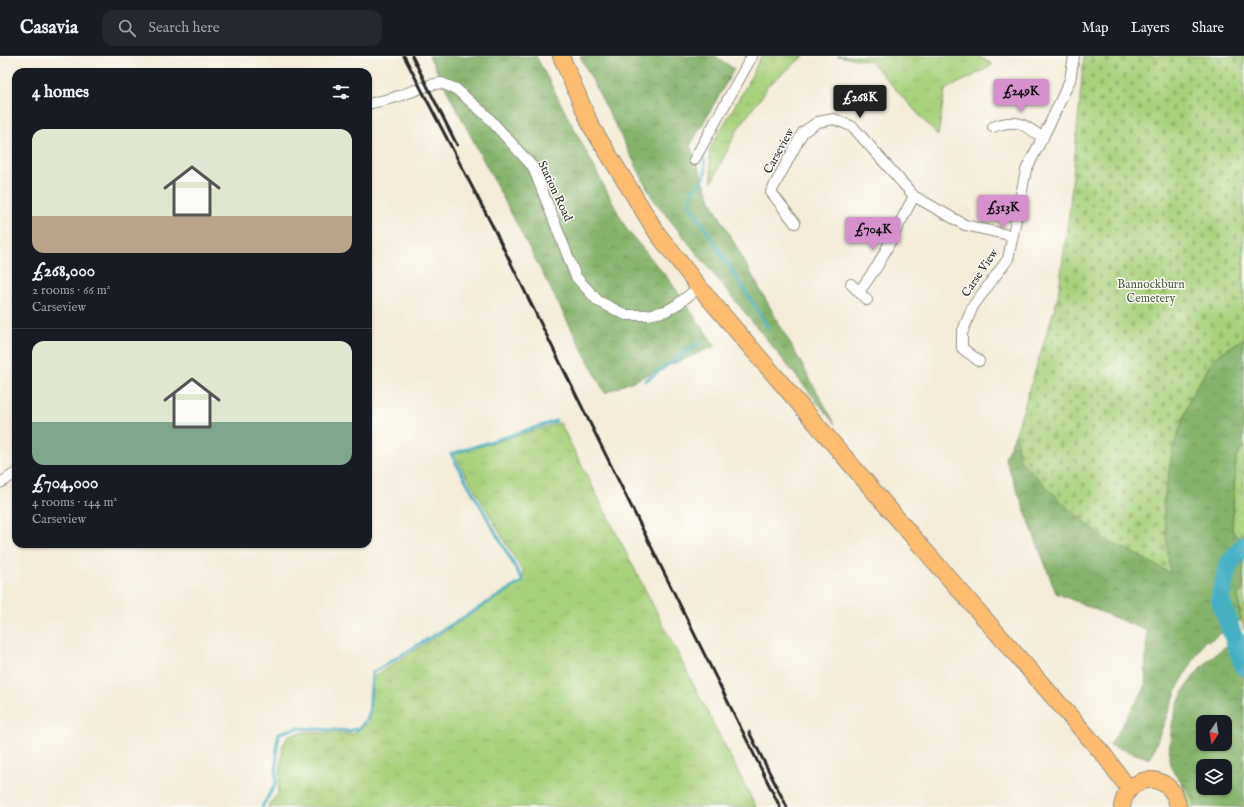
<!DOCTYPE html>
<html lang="en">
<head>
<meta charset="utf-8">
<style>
	:root { --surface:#171b24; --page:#242831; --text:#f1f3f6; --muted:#9ea1a6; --line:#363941; --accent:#d690ce }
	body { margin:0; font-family:"IM FELL English",serif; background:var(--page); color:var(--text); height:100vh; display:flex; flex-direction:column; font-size:15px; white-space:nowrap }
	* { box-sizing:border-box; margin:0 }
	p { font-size:13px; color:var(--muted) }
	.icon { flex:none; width:22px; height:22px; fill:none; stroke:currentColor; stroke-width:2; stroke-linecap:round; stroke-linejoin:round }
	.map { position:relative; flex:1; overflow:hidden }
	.side { position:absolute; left:12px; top:12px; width:360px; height:480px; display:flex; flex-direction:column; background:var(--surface); border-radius:12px; box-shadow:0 1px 3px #0004 }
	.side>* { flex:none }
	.needle { width:26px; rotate:192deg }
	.buttons { position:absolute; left:1196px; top:659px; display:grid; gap:8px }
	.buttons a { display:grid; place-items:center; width:36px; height:36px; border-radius:8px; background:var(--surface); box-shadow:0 1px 3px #0004; font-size:20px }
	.price { position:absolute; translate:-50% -34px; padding:0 9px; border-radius:4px; background:var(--accent); color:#111; font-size:13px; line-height:26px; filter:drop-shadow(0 1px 2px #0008) }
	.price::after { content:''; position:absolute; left:50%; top:24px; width:12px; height:9px; margin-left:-6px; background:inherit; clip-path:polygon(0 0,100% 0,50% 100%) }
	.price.active { background:#222; color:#fff }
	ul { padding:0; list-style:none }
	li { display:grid; align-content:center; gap:8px; height:212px; padding:0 20px }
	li+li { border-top:1px solid var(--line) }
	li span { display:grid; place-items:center; height:124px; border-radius:12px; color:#555 }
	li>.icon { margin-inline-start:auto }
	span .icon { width:72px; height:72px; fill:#fffc; stroke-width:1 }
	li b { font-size:17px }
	h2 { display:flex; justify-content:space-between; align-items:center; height:48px; padding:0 20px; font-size:17px }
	header { display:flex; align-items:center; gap:24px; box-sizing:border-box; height:56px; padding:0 20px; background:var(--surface); border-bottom:1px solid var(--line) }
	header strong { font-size:19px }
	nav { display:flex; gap:22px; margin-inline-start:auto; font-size:14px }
	.search { width:280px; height:36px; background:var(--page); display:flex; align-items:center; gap:10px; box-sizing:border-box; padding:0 14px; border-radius:12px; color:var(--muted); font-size:15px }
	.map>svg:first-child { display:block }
	.grass { fill:url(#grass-tufts); stroke:#6a7e54 }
	.forest { fill:url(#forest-crowns); stroke:#586f4c; fill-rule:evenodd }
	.cemetery { fill:url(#cemetery-stones); stroke:#6a7e54 }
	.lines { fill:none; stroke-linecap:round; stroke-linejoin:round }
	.stream { stroke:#44b0c2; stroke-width:3 }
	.river { stroke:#44b0c2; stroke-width:19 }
	.minor-casing { stroke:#908c82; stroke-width:12 }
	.primary-casing { stroke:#908c82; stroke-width:18 }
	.minor { stroke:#fff; stroke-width:10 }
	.primary { stroke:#fdbc70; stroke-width:16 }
	.rail { stroke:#2b2b2b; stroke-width:3 }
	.labels { text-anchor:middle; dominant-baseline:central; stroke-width:3; stroke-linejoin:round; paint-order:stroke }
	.street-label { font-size:12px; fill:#2b2b2b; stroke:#fdfcf7 }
	.park-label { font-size:12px; fill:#505d43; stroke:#fdfcf7 }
</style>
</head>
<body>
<header>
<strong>Casavia</strong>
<div class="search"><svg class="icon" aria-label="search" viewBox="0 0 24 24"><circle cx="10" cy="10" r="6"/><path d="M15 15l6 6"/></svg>Search here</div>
<nav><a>Map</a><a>Layers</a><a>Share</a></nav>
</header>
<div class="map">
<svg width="1244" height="751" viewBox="0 0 1244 751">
	<defs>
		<pattern id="grass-tufts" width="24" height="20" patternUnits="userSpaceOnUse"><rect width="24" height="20" fill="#a8d17c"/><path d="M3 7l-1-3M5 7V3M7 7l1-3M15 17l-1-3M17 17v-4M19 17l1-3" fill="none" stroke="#91b46b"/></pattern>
		<pattern id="forest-crowns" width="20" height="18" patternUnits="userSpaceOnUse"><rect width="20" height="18" fill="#86b36c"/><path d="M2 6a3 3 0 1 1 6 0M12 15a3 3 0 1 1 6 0" fill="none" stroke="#6e9259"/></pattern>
		<pattern id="cemetery-stones" width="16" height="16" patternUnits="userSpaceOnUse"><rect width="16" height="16" fill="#a8d17c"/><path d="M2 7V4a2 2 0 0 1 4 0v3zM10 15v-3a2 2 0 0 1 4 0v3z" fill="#91b46b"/></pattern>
	</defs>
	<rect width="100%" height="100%" fill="#fdfcf7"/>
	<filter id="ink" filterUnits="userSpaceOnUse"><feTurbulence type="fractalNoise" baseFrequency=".025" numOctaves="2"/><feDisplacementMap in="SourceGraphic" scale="8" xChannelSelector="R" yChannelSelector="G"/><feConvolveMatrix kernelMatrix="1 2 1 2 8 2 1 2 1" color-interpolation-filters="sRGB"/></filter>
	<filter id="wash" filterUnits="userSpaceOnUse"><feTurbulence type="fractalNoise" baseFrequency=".012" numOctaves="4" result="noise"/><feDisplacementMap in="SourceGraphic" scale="16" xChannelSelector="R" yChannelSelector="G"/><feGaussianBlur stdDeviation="0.9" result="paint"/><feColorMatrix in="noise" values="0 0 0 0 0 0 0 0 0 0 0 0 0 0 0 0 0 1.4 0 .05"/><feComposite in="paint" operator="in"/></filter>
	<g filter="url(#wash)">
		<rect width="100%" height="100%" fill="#f4ecd8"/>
		<!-- grass -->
		<path class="grass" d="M 761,0 L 804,0 L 767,30 L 765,36 L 737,74 L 712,126 L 709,94 L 748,27 Z
			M 837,0 L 978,0 L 992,8 L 990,11 L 945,34 L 938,80 L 870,5 Z
			M 560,367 L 756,751 L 267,751 L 278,738 L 283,689 L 289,679 L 306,676 L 353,678 L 368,667 L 373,621 L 522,526 L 524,518 L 454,398 Z
			M 1244,390 L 1244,476 L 1237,482 L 1232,474 L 1236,401 Z
			M 1244,528 L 1244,574 L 1241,564 L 1238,538 L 1242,535 Z
			M 1182,727 L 1195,745 L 1196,751 L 1187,751 Z"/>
		<!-- forest -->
		<path class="forest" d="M 429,0 L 536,0 L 627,174 L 670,225 L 715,290 L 605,337 Z
			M 580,0 L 715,0 L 734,13 L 690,90 L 713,149 L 835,368 L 653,143 Z
			M 1244,282 L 1244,390 L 1236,401 L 1232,474 L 1237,482 L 1244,476 L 1244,528 L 1242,535 L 1238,538 L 1241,564 L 1209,585 L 1205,584 L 1178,631 L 1150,703 L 1110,689 L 1145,632 L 1147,575 L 1056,537 L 1005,402 L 1016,377 L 1019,403 L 1108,486 L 1130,495 L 1170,517 L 1163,449 L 1173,392 L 1191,340 L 1214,302 Z
			M 1244,578 L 1244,751 L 1196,751 C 1195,734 1179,727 1172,713 C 1167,705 1170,694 1170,686 C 1173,634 1202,604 1244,578 ZM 1203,666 L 1225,666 L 1225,688 L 1203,688 ZM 1203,710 L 1225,710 L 1225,732 L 1203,732 Z"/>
		<!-- cemetery -->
		<path class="cemetery" d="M 1084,0 L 1244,0 L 1244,282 L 1214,302 L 1191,340 L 1173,392 L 1163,449 L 1170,517 L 1130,495 L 1108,486 L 1065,449 L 1019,403 L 1016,377 L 1058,241 L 1070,150 Z"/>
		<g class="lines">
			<!-- stream -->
			<path class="stream" d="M 704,103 C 707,118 706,125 692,134 L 690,149 L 768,271
				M 645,325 L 701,286
				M 262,751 L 276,727 L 277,689 L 279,677 L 297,672 L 349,675 L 360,672 L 369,659 L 372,617 L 523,525 L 451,398 L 556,365"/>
			<!-- river -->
			<path class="river" d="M 1244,489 L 1228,509 L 1220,543 L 1244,611"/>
		</g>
	</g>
	<g filter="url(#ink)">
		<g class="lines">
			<!-- minor casing -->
			<g class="minor-casing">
				<path id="minor" d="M 368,48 L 393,42 L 430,29 L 441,27 L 456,33 L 487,60 L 533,111 L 576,221 L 598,245 L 626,259 L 648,259 L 666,255 L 678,248 L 699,231
					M 993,71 C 1016,62 1024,68 1043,82
					M 694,104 L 752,0
					M 795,167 L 771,136 L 803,76 L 818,66 L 834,63 L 853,71 L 914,140 L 965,169 L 1013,180
					M 851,228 L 859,236
					M 867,244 L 859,236 L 878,209 L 914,140
					M 979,305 L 962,292 L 962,277 L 973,250 L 1008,203 L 1026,114 L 1051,65 L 1070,24 L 1074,0
					M 0,427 L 16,417"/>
			</g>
			<!-- primary casing -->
			<g class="primary-casing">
				<path id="primary" d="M 561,0 L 591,70 L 657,177 L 699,231 L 920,489 L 1104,699 L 1129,733
					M 1122,751 C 1127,715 1173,715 1178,751"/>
			</g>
			<!-- minor -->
			<use href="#minor" class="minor"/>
			<!-- primary -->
			<use href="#primary" class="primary"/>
			<!-- rail -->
			<path class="rail" d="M 404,0 L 493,171 L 780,751
				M 412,0 L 457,89
				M 749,676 L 787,751"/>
		</g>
	</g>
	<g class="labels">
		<!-- street labels -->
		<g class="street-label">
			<text transform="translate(779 95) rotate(-61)">Carseview</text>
			<text transform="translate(555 135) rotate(65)">Station Road</text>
			<text transform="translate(980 217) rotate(-56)">Carse View</text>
		</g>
		<!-- park labels -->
		<g class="park-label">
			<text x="1151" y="228">Bannockburn<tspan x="1151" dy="14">Cemetery</tspan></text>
		</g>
	</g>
</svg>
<div class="buttons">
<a><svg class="needle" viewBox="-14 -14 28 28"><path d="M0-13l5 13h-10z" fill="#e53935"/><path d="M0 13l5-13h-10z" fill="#9ea1a6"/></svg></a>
<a><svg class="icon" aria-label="layers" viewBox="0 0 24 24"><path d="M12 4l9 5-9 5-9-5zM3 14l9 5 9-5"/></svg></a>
</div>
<b class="price" style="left:1021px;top:57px">£249K</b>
<b class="price active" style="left:860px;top:63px">£268K</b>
<b class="price" style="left:1003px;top:173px">£313K</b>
<b class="price" style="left:873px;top:195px">£704K</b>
<section class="side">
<h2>4 homes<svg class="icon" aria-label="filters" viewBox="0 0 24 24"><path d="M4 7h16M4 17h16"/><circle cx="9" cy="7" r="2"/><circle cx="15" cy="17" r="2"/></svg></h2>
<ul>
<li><span style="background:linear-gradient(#dfe7d0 70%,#b9a48a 0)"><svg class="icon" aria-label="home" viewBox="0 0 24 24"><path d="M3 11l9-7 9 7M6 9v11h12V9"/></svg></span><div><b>£268,000</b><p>2 rooms · 66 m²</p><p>Carseview</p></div></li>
<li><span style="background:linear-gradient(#dfe7d0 65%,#7fa58c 0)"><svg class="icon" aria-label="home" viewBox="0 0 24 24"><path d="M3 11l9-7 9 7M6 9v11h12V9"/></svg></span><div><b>£704,000</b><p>4 rooms · 144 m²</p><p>Carseview</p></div></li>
</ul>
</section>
</div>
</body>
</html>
